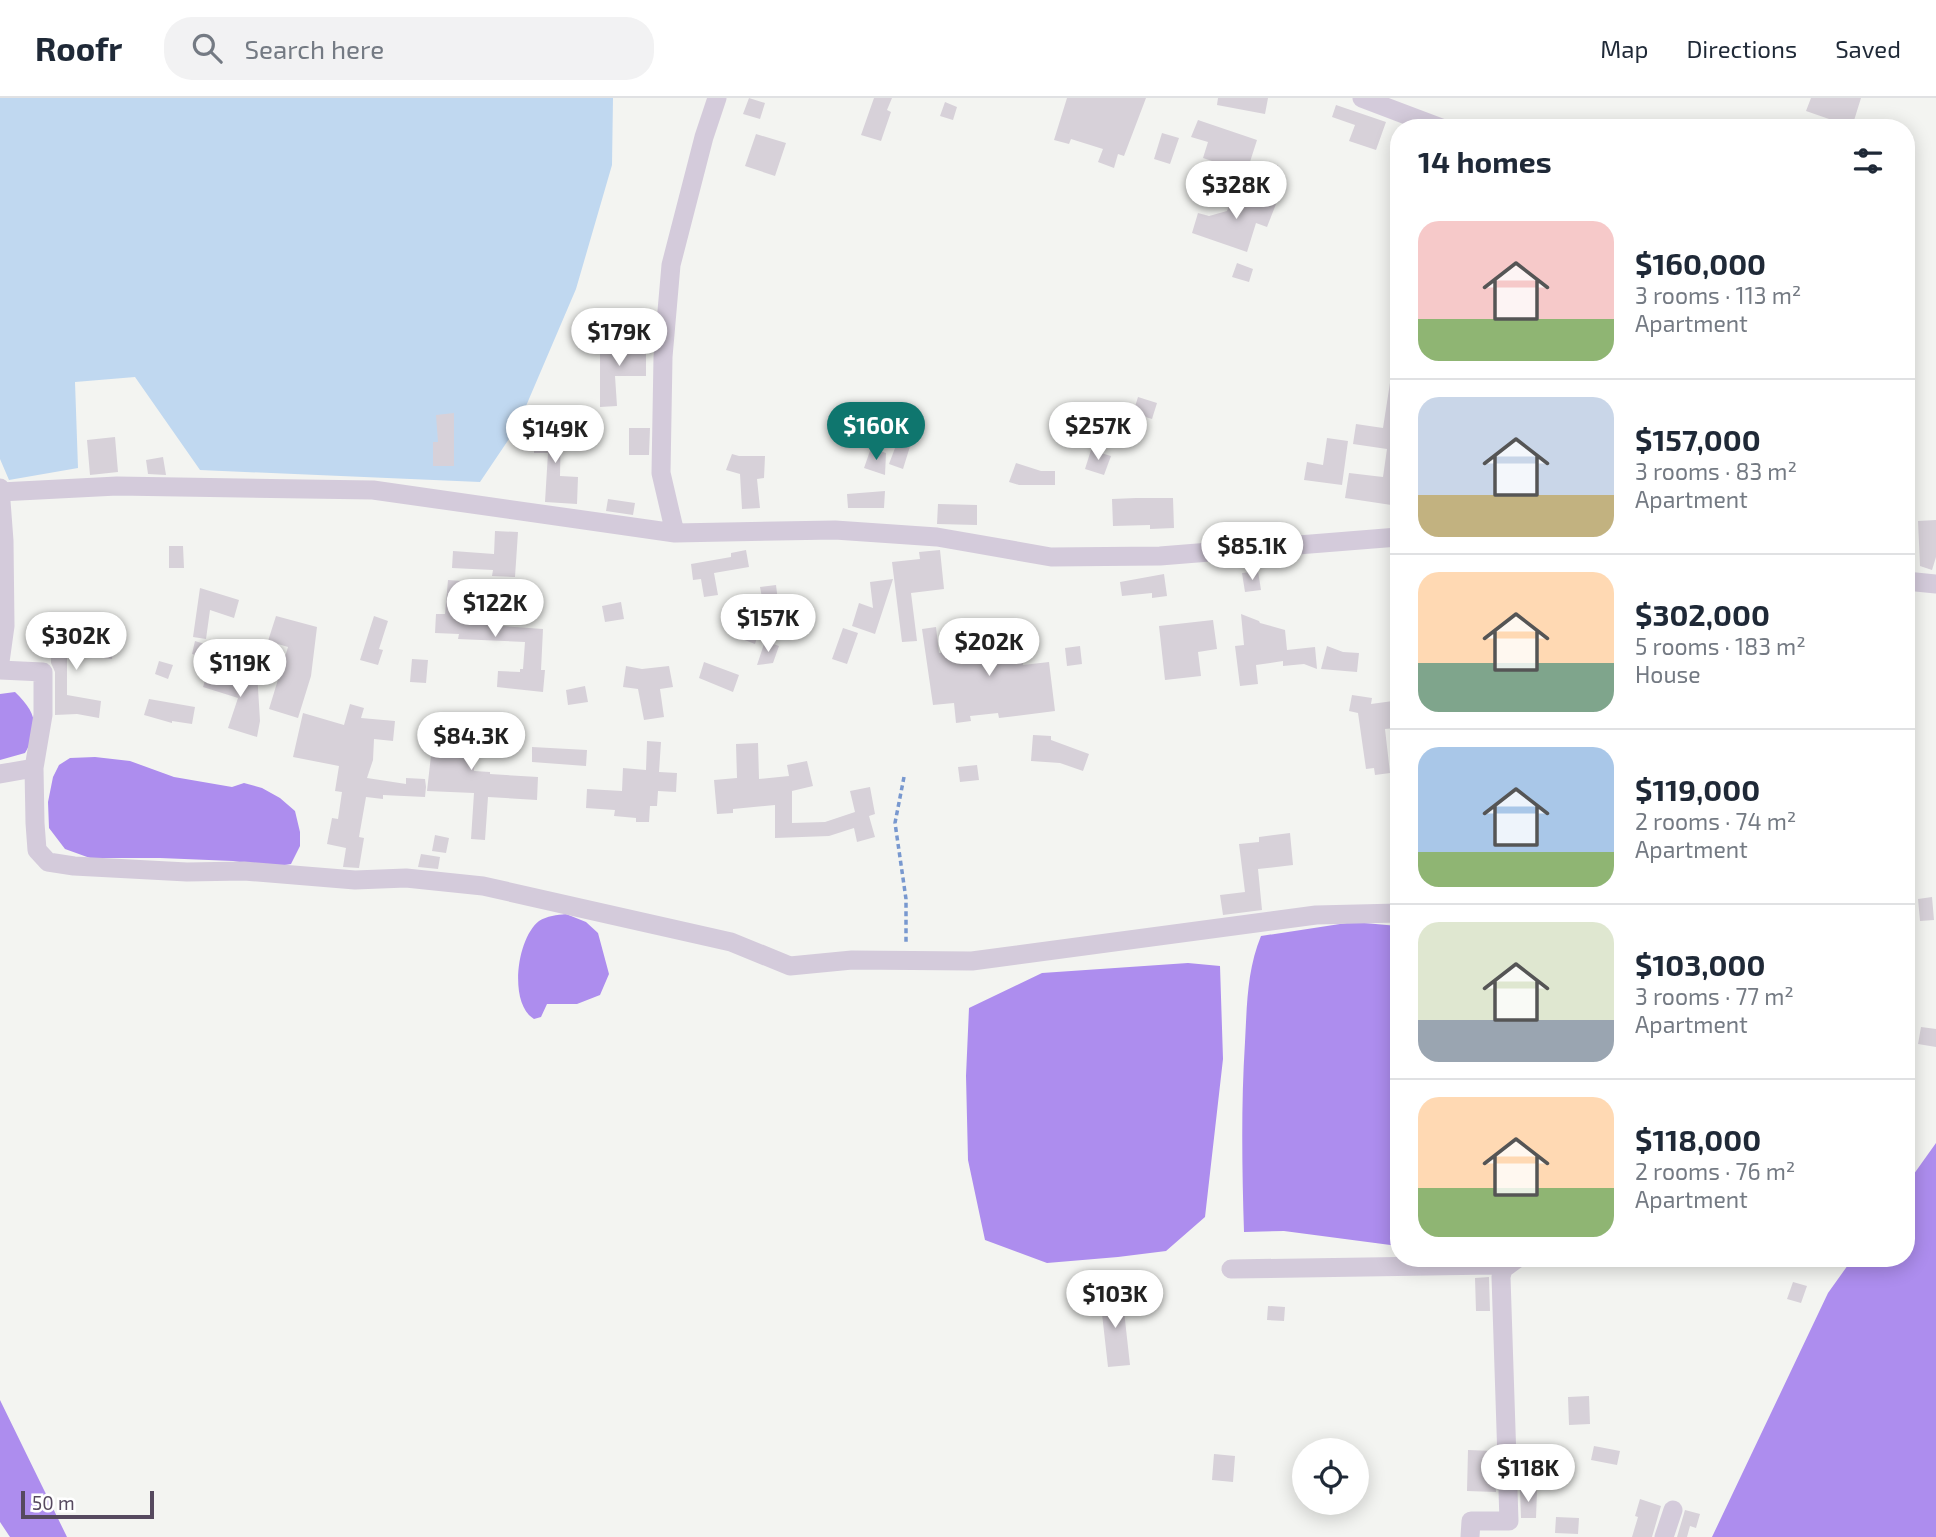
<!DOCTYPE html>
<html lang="en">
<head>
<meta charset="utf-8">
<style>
	:root { --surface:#fff; --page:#f2f2f3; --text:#1f2937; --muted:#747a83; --line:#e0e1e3; --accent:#0f766e }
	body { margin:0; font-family:"Exo 2",sans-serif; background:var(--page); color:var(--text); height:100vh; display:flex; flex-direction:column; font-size:26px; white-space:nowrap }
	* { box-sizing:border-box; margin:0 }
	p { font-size:23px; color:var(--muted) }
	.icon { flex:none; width:38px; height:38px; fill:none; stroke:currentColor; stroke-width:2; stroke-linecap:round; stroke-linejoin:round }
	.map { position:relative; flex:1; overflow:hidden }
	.panel { position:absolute; left:1390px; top:21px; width:525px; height:1148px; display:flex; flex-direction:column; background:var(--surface); border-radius:28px; box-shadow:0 4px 18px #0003 }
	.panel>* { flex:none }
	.fabs { position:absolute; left:1292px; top:1340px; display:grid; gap:14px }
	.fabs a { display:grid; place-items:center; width:77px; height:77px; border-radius:50%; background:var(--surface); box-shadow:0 4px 18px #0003; font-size:35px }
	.scale { position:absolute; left:21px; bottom:18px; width:133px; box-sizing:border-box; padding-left:7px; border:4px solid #56495f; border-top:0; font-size:19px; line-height:24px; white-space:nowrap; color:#56495f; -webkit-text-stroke:5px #fff; paint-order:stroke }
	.price { position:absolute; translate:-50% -60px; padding:0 16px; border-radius:24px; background:#fff; color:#222; font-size:23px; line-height:46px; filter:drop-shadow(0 2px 4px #0008) }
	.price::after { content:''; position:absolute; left:50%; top:42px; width:21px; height:16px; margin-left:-10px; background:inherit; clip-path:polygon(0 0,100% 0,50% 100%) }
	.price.active { background:var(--accent); color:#fff }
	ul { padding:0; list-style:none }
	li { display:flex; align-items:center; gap:21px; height:175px; padding:0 28px }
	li+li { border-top:2px solid var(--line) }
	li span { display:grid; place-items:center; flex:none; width:196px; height:140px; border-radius:21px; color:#555 }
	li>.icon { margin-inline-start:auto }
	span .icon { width:84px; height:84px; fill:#fffc; stroke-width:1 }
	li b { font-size:30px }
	h2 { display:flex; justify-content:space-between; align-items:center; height:84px; padding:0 28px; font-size:30px }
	header { display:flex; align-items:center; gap:42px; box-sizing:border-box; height:98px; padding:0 35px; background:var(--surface); border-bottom:2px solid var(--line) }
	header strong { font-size:33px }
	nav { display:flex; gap:38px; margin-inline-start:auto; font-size:24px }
	.search { width:490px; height:63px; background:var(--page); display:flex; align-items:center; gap:18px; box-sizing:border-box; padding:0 24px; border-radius:28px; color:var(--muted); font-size:26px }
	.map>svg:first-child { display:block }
	.green { fill:#c0d8f0 }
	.water { fill:#ad8dee }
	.building { fill:#d7d1d9 }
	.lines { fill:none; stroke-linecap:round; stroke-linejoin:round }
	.path { stroke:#7898cf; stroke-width:3.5; stroke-dasharray:5 3.5; stroke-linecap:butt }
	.street { stroke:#d4cbdb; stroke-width:19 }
</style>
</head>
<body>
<header>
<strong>Roofr</strong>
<div class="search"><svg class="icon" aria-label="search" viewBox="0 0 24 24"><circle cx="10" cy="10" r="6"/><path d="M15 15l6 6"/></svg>Search here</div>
<nav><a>Map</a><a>Directions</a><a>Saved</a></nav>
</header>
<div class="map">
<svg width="1936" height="1439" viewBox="0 0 1936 1439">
	<rect width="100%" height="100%" fill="#f3f4f1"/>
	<!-- green -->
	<path class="green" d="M 0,0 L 613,0 L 612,67 L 576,191 L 517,329 L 480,384 L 200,372 L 135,279 L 75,284 L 78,370 L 9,382 L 0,361 Z"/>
	<!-- water -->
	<path class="water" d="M 15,594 C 37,615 40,630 25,655 L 0,662 L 0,596 Z
		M 95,659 L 130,663 L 174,679 L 232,689 L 244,685 L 262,690 L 280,700 L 295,713 L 300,734 L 300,748 L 291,766 L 272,769 L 233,763 L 160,760 L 90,760 L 65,751 L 49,730 L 48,704 L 53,679 L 59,667 L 70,660 Z
		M 566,816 L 586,824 L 598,835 L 609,876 L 600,897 L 577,906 L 547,906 L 541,919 L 534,921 C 508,905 517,840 539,823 C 547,818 557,817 566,816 Z
		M 1353,824 L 1398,828 L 1398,1148 L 1284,1133 L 1244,1134 C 1242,1070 1241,1007 1245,944 C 1247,907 1247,872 1261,838 Z
		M 1188,865 L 1220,868 L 1223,961 L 1205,1119 L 1166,1153 L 1118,1159 L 1047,1165 L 985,1142 L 968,1062 L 966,978 L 969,910 L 1042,875 Z
		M 1936,1045 L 1936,1439 L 1712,1439 L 1828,1195 L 1853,1160 L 1906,1160 L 1906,1087 Z
		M 0,1302 L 67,1439 L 10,1439 L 0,1424 Z"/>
	<!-- building -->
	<path class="building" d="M 749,0 L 765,5 L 760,21 L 743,16 Z
		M 874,0 L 892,0 L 887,12 L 891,14 L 881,43 L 861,37 Z
		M 1067,0 L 1146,0 L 1124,58 L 1118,56 L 1114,70 L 1098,64 L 1103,51 L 1071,41 L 1069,46 L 1054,42 Z
		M 1218,0 L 1268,0 L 1265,16 L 1217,7 Z
		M 1811,0 L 1861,0 L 1852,29 L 1806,13 Z
		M 945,4 L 957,9 L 953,22 L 940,18 Z
		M 1336,7 L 1386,24 L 1376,52 L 1349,43 L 1355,27 L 1332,19 Z
		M 1198,22 L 1257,42 L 1249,67 L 1278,67 L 1278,82 L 1239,81 L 1240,76 L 1229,72 L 1230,69 L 1203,60 L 1208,44 L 1191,39 Z
		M 1162,35 L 1179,40 L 1170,66 L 1154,61 Z
		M 756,36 L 786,45 L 775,78 L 745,68 Z
		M 1234,93 L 1276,106 L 1267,129 L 1256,125 L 1247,154 L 1192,135 L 1198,115 L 1209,118 L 1227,113 Z
		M 1237,165 L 1253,171 L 1249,184 L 1232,179 Z
		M 617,245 L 617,248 L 646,247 L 646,278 L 615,278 L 617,308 L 600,309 L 600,246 Z
		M 1390,285 L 1398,285 L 1398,408 L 1345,400 L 1349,375 L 1383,379 L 1387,351 L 1353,346 L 1356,326 L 1383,330 Z
		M 1138,299 L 1157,305 L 1152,321 L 1133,315 Z
		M 454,315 L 454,368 L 433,368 L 433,344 L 438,344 L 436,317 Z
		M 534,325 L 561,325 L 560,378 L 578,379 L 577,406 L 545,404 L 548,355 L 534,355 Z
		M 629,330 L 650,330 L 649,357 L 629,357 Z
		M 115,339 L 118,374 L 90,377 L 87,342 Z
		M 1327,340 L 1348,343 L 1342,387 L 1304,382 L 1307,364 L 1323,367 Z
		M 898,342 L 912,342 L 903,371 L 889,366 Z
		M 871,350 L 886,355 L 885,377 L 864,370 Z
		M 1091,352 L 1111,358 L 1104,377 L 1085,371 Z
		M 732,356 L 739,358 L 765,358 L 764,380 L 757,381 L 760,410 L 742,411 L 740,376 L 726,372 Z
		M 163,359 L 166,377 L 148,376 L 146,362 Z
		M 1016,365 L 1041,373 L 1055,373 L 1055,387 L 1019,387 L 1009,384 Z
		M 885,393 L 884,410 L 848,410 L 847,396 Z
		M 1136,400 L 1173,400 L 1174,430 L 1150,431 L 1150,427 L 1113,428 L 1112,401 Z
		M 608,401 L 635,405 L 633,417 L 606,413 Z
		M 938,406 L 977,407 L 977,427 L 937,426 Z
		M 1936,422 L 1936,459 L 1932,472 L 1920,468 L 1918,423 Z
		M 495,433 L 518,434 L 515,479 L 492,478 L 493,472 L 452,470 L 453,453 L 494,456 Z
		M 169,448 L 183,448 L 184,470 L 169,470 Z
		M 746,452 L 749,469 L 714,475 L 718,497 L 704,499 L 701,481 L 693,482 L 691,466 L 731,459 L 731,455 Z
		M 940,452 L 944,491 L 911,495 L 917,543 L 902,544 L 892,464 L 920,461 L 919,454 Z
		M 1258,473 L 1261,492 L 1245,494 L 1242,475 Z
		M 1164,476 L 1167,498 L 1152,500 L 1152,495 L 1122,498 L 1120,484 Z
		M 893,481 L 875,536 L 852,528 L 859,505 L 873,510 L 870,484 Z
		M 448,482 L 462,483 L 460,513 L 503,515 L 503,528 L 543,531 L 541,572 L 545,572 L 543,594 L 497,589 L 498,573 L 520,574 L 520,571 L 523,571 L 525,544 L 458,541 L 459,536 L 435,535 L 436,516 L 445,516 Z
		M 776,487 L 778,503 L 763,505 L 760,489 Z
		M 200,490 L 239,502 L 234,520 L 210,512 L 206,541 L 193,539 Z
		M 621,504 L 624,521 L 605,524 L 602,508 Z
		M 1241,516 L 1259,523 L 1260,525 L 1285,532 L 1287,552 L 1315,549 L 1317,571 L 1304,566 L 1283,568 L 1283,563 L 1256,567 L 1258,586 L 1240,588 L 1235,548 L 1244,547 Z
		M 276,518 L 317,529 L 311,578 L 298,620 L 269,611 L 288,549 L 268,543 Z
		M 374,518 L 388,523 L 379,551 L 383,552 L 378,567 L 360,562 Z
		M 1017,521 L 1023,567 L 1049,564 L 1055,613 L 999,620 L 998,615 L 970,618 L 971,623 L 956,625 L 954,605 L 933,607 L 922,531 L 936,529 L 939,555 L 967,551 L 968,559 L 1000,555 L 996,523 Z
		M 748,522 L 761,527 L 755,546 L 742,541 Z
		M 1213,522 L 1217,551 L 1198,554 L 1201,578 L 1165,582 L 1159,528 Z
		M 843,530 L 858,535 L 847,566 L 832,561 Z
		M 51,538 L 78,538 L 114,543 L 112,561 L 67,556 L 67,597 L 101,603 L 99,620 L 77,616 L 55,617 L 55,574 L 51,565 Z
		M 195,543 L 224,552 L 220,564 L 192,556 Z
		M 765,543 L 779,548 L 773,565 L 757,567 Z
		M 1080,548 L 1082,566 L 1067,568 L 1065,550 Z
		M 1327,548 L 1343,554 L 1359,555 L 1357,574 L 1321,571 Z
		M 412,561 L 428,562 L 426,585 L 410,584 Z
		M 159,563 L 173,567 L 168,581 L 155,576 Z
		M 704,564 L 739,577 L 733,594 L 699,580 Z
		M 626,568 L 642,571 L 669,568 L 673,589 L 660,591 L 664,619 L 644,622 L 638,591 L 623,589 Z
		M 257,574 L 260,623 L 257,639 L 228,630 L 238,600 L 203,589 L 207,576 Z
		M 585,588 L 588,604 L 568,607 L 566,592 Z
		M 1352,597 L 1372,600 L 1371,606 L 1393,603 L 1396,630 L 1385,631 L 1390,675 L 1375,677 L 1374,670 L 1366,671 L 1358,615 L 1349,613 Z
		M 149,601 L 195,609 L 192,626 L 172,623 L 172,625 L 144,617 Z
		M 350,606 L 364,610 L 361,620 L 395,623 L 393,643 L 374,641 L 373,662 L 367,680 L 406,686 L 406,680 L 425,681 L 426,689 L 425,699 L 383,697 L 383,701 L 366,699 L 359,739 L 364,740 L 359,770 L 343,769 L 346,750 L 327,746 L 332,720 L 338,721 L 342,694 L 335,693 L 339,668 L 293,659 L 303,615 L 344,627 Z
		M 455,620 L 478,622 L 474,673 L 490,674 L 490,676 L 538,679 L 537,702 L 488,699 L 485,742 L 471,741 L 474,695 L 427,693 L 435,622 L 455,623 Z
		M 1033,637 L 1051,638 L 1051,642 L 1089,656 L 1083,673 L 1060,665 L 1031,663 Z
		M 647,643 L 661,644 L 659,674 L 677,675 L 676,694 L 658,693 L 657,708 L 650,708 L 649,724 L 636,724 L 636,720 L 614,718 L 615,712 L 586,710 L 587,691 L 622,693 L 623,670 L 646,672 Z
		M 758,645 L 759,681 L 789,678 L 787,667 L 807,663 L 813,688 L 792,693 L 792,725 L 825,724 L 855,714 L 850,693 L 870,689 L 875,716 L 869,718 L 875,739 L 857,744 L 854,730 L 829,738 L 775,740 L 775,707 L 733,711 L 733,715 L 717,716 L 714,682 L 737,680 L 736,646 Z
		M 532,649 L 587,652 L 586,668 L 532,664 Z
		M 977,667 L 979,682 L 960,684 L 958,669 Z
		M 1290,735 L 1293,767 L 1258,771 L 1262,812 L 1223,817 L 1220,797 L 1245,794 L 1239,746 L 1259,744 L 1259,739 Z
		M 435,737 L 449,740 L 446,755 L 432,753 Z
		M 421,756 L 440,759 L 438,771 L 418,769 Z
		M 1932,799 L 1934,822 L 1920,823 L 1918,801 Z
		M 1921,929 L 1936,931 L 1936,949 L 1918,946 Z
		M 1489,1179 L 1490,1213 L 1476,1213 L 1475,1180 Z
		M 1793,1184 L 1807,1188 L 1801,1205 L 1787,1201 Z
		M 1122,1195 L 1130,1267 L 1108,1269 L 1100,1198 Z
		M 1268,1208 L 1285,1209 L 1284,1223 L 1267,1222 Z
		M 1589,1298 L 1590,1326 L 1569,1327 L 1568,1299 Z
		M 1594,1348 L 1620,1353 L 1617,1367 L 1591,1362 Z
		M 1468,1352 L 1494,1353 L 1496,1394 L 1467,1393 Z
		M 1214,1356 L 1235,1358 L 1233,1384 L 1212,1382 Z
		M 1520,1392 L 1537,1393 L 1536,1420 L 1521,1420 Z
		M 1640,1401 L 1661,1408 L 1652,1439 L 1632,1439 L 1638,1419 L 1635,1418 Z
		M 1685,1412 L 1700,1416 L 1696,1430 L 1690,1428 L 1687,1439 L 1677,1439 Z
		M 1556,1419 L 1579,1420 L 1578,1436 L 1555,1435 Z"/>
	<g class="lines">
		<!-- path -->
		<path class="path" d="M 904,679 L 895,725 L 906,801 L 906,847"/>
		<!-- street -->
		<path class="street" d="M 1362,0 L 1441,30
			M 0,390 L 4,443 L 5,528 L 0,564
			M 0,394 L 117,388 L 373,392 L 675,435 L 835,432 L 937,439 L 1051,459 L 1160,458 L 1398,439
			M 675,435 L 661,375 L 663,259 L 671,167 L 704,39 L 717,0
			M 1906,483 L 1936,486
			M 0,572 L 43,574 L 43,617 L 34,670 L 35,725 L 37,752 L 48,764 L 74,768 L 187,774 L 244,773 L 355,782 L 406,780 L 483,788 L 731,844 L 790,868 L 852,862 L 972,863 L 1316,817 L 1398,815
			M 0,676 L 34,670
			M 1231,1171 L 1493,1167 L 1503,1171
			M 1470,1439 L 1471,1423 L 1509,1423 L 1501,1179 L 1503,1171 L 1518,1160
			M 1664,1439 L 1673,1412"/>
	</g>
</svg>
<div class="fabs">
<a><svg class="icon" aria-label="locate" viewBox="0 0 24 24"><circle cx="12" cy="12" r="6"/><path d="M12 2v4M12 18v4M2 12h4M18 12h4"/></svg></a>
</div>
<div class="scale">50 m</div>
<b class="price" style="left:1236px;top:123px">$328K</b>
<b class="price" style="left:619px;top:270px">$179K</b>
<b class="price active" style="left:876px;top:364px">$160K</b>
<b class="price" style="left:1098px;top:364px">$257K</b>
<b class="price" style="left:555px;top:367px">$149K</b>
<b class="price" style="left:1252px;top:484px">$85.1K</b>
<b class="price" style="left:495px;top:541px">$122K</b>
<b class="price" style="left:768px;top:556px">$157K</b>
<b class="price" style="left:76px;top:574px">$302K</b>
<b class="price" style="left:989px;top:580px">$202K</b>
<b class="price" style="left:240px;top:601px">$119K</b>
<b class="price" style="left:471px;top:674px">$84.3K</b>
<b class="price" style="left:1115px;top:1232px">$103K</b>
<b class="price" style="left:1528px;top:1406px">$118K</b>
<section class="panel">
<h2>14 homes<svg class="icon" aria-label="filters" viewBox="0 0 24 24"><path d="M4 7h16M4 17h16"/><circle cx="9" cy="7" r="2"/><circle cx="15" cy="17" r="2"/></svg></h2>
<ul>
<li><span style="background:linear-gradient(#f6c9c9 70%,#8fb573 0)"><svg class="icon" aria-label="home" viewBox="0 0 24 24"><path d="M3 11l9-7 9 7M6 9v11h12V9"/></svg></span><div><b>$160,000</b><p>3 rooms · 113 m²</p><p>Apartment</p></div></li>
<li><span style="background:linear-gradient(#c9d6e8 70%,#c2b280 0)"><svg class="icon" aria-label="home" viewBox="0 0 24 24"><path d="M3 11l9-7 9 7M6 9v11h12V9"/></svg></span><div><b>$157,000</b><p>3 rooms · 83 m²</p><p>Apartment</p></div></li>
<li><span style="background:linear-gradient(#ffd9b3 65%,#7fa58c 0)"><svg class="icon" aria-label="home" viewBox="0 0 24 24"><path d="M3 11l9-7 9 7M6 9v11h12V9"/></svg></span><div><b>$302,000</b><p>5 rooms · 183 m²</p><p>House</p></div></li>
<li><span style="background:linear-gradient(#a9c7e8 75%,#8fb573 0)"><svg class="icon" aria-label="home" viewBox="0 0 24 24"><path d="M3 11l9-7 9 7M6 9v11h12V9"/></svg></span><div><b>$119,000</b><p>2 rooms · 74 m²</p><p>Apartment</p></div></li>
<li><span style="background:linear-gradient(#dfe7d0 70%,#9aa5b1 0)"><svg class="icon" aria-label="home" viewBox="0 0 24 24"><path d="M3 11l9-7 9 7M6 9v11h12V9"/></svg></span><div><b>$103,000</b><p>3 rooms · 77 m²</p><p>Apartment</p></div></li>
<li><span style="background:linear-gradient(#ffd9b3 65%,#8fb573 0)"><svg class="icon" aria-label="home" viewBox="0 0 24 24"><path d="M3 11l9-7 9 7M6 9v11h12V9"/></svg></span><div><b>$118,000</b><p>2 rooms · 76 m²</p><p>Apartment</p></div></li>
</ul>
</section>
</div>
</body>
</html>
